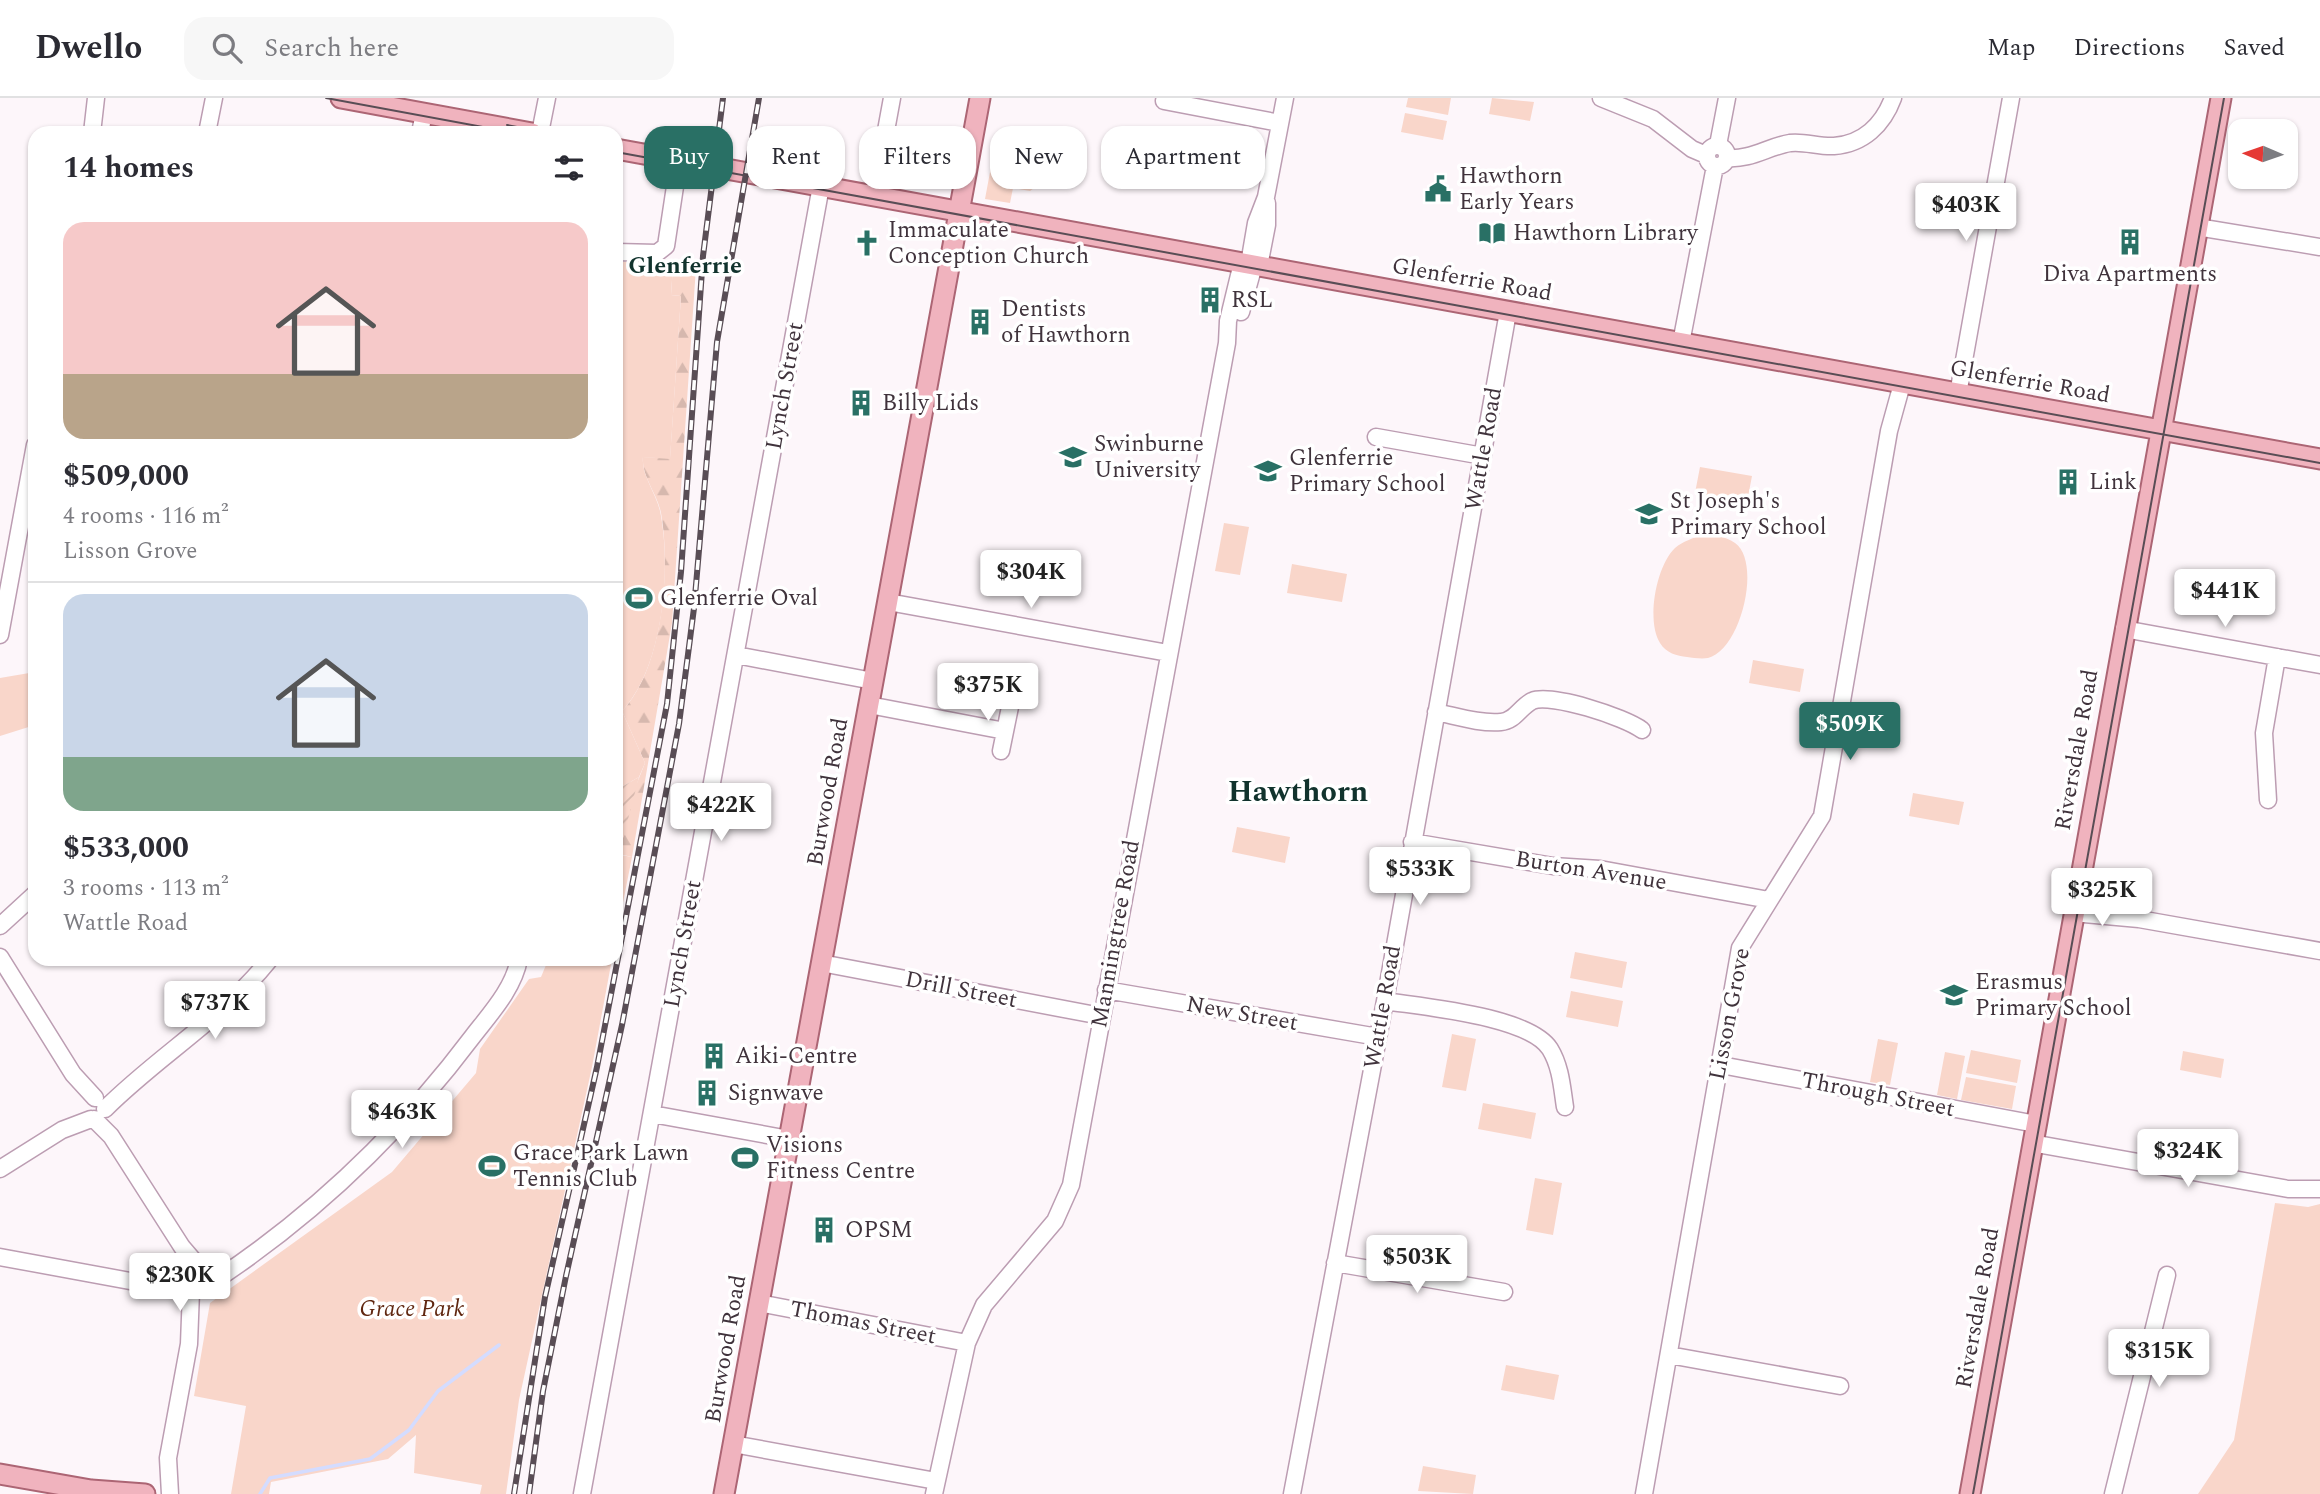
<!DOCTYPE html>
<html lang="en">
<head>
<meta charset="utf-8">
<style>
	:root { --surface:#fff; --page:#f7f7f7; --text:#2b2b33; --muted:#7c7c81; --line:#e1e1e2; --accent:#297065 }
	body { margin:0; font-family:Spectral,serif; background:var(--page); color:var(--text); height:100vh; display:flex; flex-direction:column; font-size:26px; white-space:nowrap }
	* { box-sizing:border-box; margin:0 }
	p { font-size:23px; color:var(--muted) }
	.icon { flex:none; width:38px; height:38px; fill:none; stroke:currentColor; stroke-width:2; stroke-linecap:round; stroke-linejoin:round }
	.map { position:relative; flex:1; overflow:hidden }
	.side { position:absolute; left:28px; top:28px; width:595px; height:840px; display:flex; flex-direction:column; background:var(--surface); border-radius:21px; box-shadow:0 2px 5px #0004 }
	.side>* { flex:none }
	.hud { position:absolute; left:644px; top:28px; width:665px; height:63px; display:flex; gap:14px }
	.needle { width:46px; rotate:272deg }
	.buttons { position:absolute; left:2228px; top:21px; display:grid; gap:14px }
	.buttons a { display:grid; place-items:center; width:70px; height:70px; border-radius:14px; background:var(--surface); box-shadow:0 2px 5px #0004; font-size:35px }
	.price { position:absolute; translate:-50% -60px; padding:0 16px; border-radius:7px; background:#fff; color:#222; font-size:23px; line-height:46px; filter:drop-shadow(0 2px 4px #0008) }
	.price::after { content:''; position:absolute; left:50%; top:42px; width:21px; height:16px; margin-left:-10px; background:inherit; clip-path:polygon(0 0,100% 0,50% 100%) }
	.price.current { background:var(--accent); color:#fff }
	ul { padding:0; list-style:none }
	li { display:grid; align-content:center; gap:14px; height:371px; padding:0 35px }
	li+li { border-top:2px solid var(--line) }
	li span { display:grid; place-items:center; height:217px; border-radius:21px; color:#555 }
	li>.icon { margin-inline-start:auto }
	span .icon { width:126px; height:126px; fill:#fffc; stroke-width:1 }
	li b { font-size:30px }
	h2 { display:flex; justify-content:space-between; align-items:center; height:84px; padding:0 35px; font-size:30px }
	.tag { padding:0 24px; border-radius:21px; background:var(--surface); box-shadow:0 2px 5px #0004; font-size:24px; line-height:63px }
	.tag.current { background:var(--accent); color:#fff }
	header { display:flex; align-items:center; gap:42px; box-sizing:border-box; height:98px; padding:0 35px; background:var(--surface); border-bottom:2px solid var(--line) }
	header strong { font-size:33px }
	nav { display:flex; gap:38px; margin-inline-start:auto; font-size:24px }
	.search { width:490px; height:63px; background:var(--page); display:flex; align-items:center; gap:18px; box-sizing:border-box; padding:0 24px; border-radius:21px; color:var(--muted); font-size:26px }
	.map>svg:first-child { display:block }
	.forest { fill:url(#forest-firs) }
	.park { fill:#f9d6ca }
	.garden { fill:url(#garden-furrows) }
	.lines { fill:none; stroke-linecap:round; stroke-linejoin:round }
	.stream { stroke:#d4dcff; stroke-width:3.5 }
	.minor-casing { stroke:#bc9db2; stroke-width:19 }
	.major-casing { stroke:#ac6574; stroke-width:23 }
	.minor { stroke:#fff; stroke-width:16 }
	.major { stroke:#f0b3be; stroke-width:19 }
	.tram { stroke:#594d55; stroke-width:2 }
	.rail-casing { stroke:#594d55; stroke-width:6 }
	.rail { stroke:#fff; stroke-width:3.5; stroke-dasharray:10; stroke-linecap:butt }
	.labels { text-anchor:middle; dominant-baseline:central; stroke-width:7; stroke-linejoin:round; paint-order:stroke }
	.poi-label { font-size:23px; fill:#40333c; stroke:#fff; text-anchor:start }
	.street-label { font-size:23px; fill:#40333c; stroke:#fff }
	.park-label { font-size:23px; font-style:italic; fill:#602710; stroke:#fff }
	.neighbourhood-label { font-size:24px; font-weight:bold; fill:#11332d; stroke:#fff }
	.district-label { font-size:30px; font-weight:bold; fill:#11332d; stroke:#fff }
</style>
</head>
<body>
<header>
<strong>Dwello</strong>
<div class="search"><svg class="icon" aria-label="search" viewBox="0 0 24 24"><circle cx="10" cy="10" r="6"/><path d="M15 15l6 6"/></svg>Search here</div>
<nav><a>Map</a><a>Directions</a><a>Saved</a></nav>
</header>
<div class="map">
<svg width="2320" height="1396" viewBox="0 0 2320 1396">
	<defs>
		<pattern id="forest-firs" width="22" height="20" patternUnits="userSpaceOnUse" patternTransform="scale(1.75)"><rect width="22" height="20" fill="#f9d6ca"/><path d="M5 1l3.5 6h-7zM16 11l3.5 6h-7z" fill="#d6b8ae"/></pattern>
		<pattern id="garden-furrows" width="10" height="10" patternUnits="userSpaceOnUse" patternTransform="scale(1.75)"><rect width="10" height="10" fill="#f9d6ca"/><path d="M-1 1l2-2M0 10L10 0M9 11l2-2" fill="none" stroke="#d6b8ae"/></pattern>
	</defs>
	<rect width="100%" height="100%" fill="#fdf6fa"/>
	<!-- forest -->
	<path class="forest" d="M 673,167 L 696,169 L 672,525 L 632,759 L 619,756 L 631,700 L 645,665 L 622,613 C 663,571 671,470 661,415 C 657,395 641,378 643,359 L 670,360 L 681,198 L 671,197 Z"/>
	<!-- park -->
	<path class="park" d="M 1408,0 L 1451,0 L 1448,17 L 1406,9 Z
		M 1492,0 L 1534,4 L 1530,23 L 1489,16 Z
		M 1405,15 L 1447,23 L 1443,42 L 1401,34 Z
		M 993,58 L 1038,67 L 1034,90 L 1030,93 L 1013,90 L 1010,105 L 985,101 Z
		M 616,163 L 673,167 L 671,197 L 681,198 L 670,361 L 643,359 C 641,377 656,395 660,413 C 672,470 663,570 622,613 L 645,665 L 639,679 L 616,692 Z
		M 1700,369 L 1752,378 L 1747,404 L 1695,395 Z
		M 1224,425 L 1249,429 L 1240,477 L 1215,473 Z
		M 1704,436 C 1714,438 1726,438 1735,445 C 1762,464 1741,552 1708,560 C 1702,561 1693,560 1687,559 C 1677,558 1666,555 1660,545 C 1646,523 1656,468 1675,450 C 1683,443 1694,440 1704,436 Z
		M 1292,466 L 1347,476 L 1342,504 L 1287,495 Z
		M 1753,562 L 1804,571 L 1800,594 L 1749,585 Z
		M 35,574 L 35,627 L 0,638 L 0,580 Z
		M 1913,695 L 1964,704 L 1959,727 L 1909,718 Z
		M 1237,729 L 1290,739 L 1285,765 L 1232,754 Z
		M 616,756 L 632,759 L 616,840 Z
		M 1575,854 L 1627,864 L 1622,890 L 1570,880 Z
		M 544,861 L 612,861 L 592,969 L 519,1302 L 506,1396 L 480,1396 L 482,1387 L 414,1375 L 416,1337 L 388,1361 L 271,1384 L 269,1396 L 231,1396 L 246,1308 L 194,1298 L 210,1205 L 392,1074 L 476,975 L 480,951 L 529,881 L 541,879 L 546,867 Z
		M 1571,893 L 1623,903 L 1618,929 L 1566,919 Z
		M 1452,936 L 1476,941 L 1466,993 L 1442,989 Z
		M 1878,941 L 1898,945 L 1890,987 L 1870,984 Z
		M 1971,952 L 2021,962 L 2017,985 L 1966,975 Z
		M 2183,953 L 2224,961 L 2221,980 L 2180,972 Z
		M 1945,954 L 1965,958 L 1957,1001 L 1937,997 Z
		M 1966,979 L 2016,988 L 2012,1011 L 1961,1002 Z
		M 1483,1005 L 1536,1015 L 1531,1041 L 1478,1031 Z
		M 1535,1080 L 1562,1085 L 1553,1137 L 1526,1132 Z
		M 2275,1105 L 2308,1109 L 2320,1106 L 2320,1396 L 2198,1396 L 2234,1342 Z
		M 1506,1267 L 1559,1277 L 1554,1302 L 1501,1292 Z
		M 1423,1368 L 1476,1377 L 1473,1396 L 1418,1393 Z"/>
	<!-- garden -->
	<path class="garden" d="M 639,679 L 619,756 L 616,756 L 616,692 Z"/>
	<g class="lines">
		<!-- stream -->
		<path class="stream" d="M 260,1396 L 270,1380 L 370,1361 L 409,1332 L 438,1293 L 499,1247"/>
		<!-- minor casing -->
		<g class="minor-casing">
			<path id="minor" d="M 1601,0 L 1653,21 L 1692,51 L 1706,57
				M 1164,3 L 1280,25
				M 92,35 L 96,0
				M 207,35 L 214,0
				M 420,35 L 424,15
				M 540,35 L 547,0
				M 1718,47 L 1727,0
				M1707 58a10 10 0 1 1 20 0a10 10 0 1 1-20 0Z
				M 1727,60 C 1751,62 1767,49 1790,45 C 1804,43 1819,49 1834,48 C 1863,46 1883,27 1893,0
				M 874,98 L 892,0
				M 2197,129 L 2320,149
				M 616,154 L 657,155 L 666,148 L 679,62
				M 1249,166 L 1256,125 L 1266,99 L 1285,0
				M 1259,168 L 1267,127 L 1267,105
				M 1241,214 L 1254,167
				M 1681,245 L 1715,68
				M 1958,296 L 2011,0
				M 1376,339 L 1483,358
				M 888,504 L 1168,555
				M 2124,531 L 2320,567
				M 0,537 L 35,347
				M 736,557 L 873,583
				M 869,607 L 1005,633
				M 1436,614 C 1456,618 1480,626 1501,624 C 1515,623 1520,609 1532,603 C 1551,595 1625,619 1642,632
				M 1001,653 L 1011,604
				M 2268,702 L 2264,635 L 2277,559
				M 1412,744 L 1553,768 L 1600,771 L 1769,802
				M 2073,815 L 2139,821 L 2320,853
				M 0,828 L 35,796
				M 0,859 L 73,976 L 95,1000
				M 821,865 L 1101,918
				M 1106,892 L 1378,939
				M 1385,903 C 1423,909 1529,918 1550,951 C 1561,969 1562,990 1565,1009
				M 1721,967 L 2036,1026
				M 105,1011 C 158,958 222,921 270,861
				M 652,1016 L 789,1041
				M 94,1021 L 111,1038 L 182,1149 L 212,1184
				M 2032,1045 L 2288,1091 L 2320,1091
				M 0,1071 L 62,1032 L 91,1021
				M 0,1159 L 184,1193 L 202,1191 C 308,1123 397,1039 473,938 C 490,916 514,890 519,861
				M 1335,1165 L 1504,1194
				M 759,1205 L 967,1245
				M 1669,1257 L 1840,1288
				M 733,1346 L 936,1383
				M 170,1396 L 168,1360 L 189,1246 L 191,1193
				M 582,1396 L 821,88
				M 934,1396 L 967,1245 L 984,1207 L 1055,1123 L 1071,1087 L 1227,245 L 1228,223 L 1242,165
				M 1292,1396 L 1385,903 L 1508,214
				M 1644,1396 L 1740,850 L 1822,718 L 1889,333 L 1902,286
				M 2113,1396 L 2167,1177"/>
		</g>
		<!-- major casing -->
		<g class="major-casing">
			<path id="major" d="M 341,0 L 532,35
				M 616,51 L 2320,361
				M 0,1376 L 91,1392 L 145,1396
				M 724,1396 L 980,0
				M 1970,1396 L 2221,0"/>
		</g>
		<!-- minor -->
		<use href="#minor" class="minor"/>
		<!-- major -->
		<use href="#major" class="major"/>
		<!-- tram -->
		<path class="tram" d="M 326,0 L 515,35
			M 507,27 L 548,35
			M 616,54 L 2320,365
			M 1973,1396 L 2224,0"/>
		<!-- rail casing -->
		<g class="rail-casing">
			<path id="rail" d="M 514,1396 L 545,1199 L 597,969 L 667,606 L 681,474 L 703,158 L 723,0
				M 529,1396 L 543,1293 L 566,1178 L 622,927 L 679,626 L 694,510 L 717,244 L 759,0"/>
		</g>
		<!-- rail -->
		<use href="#rail" class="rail"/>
	</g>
	<!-- icons -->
	<defs>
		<g id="civic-bare" transform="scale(2.1)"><path d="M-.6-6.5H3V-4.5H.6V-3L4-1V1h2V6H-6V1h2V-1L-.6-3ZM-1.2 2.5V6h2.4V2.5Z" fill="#297065" stroke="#fff" stroke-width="2.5" paint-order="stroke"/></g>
		<g id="library-bare" transform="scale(2.1)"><path d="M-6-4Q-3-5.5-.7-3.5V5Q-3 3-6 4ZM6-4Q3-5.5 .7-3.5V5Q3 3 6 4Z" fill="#297065" stroke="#fff" stroke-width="2.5" paint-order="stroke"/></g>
		<g id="building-bare" transform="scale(2.1)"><path d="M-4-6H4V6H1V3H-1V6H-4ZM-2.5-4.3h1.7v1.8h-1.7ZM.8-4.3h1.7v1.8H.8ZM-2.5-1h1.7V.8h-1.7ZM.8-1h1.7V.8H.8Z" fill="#297065" stroke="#fff" stroke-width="2.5" paint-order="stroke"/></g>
		<g id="church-bare" transform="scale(2.1)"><path d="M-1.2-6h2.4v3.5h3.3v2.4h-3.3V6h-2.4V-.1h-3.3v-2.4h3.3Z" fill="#297065" stroke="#fff" stroke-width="2.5" paint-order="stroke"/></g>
		<g id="university-bare" transform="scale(2.1)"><path d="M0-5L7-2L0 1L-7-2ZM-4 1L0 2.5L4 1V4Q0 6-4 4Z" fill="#297065" stroke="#fff" stroke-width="2.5" paint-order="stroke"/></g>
		<g id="school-bare" transform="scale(2.1)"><path d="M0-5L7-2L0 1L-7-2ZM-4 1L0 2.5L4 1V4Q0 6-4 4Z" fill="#297065" stroke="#fff" stroke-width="2.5" paint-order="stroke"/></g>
		<g id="stadium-bare" transform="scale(2.1)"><path d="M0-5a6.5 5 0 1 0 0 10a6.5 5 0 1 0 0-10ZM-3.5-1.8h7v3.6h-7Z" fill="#297065" stroke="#fff" stroke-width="2.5" paint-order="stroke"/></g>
	</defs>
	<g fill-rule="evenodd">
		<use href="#civic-bare" x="1438" y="91"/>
		<use href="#library-bare" x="1492" y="135"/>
		<use href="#building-bare" x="2130" y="144"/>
		<use href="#church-bare" x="867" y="145"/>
		<use href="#building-bare" x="1210" y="202"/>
		<use href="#building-bare" x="980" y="224"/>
		<use href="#building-bare" x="861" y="305"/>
		<use href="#university-bare" x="1073" y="359"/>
		<use href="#school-bare" x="1268" y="373"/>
		<use href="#building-bare" x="2068" y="384"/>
		<use href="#school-bare" x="1649" y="416"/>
		<use href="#stadium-bare" x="639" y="500"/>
		<use href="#school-bare" x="1954" y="897"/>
		<use href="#building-bare" x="714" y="958"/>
		<use href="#building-bare" x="707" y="995"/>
		<use href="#stadium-bare" x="745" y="1060"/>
		<use href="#stadium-bare" x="492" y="1068"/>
		<use href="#building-bare" x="824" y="1132"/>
	</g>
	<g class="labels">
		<!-- poi labels -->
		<g class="poi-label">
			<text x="1459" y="78">Hawthorn<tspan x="1459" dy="26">Early Years</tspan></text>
			<text x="888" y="132">Immaculate<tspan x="888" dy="26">Conception Church</tspan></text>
			<text x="1513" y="135">Hawthorn Library</text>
			<text x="2130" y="176" text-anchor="middle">Diva Apartments</text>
			<text x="1231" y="202">RSL</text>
			<text x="1001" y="211">Dentists<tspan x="1001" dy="26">of Hawthorn</tspan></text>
			<text x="882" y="305">Billy Lids</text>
			<text x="1094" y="346">Swinburne<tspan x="1094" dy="26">University</tspan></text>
			<text x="1289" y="360">Glenferrie<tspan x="1289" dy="26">Primary School</tspan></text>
			<text x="2089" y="384">Link</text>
			<text x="1670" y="403">St Joseph's<tspan x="1670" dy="26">Primary School</tspan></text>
			<text x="660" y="500">Glenferrie Oval</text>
			<text x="1975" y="884">Erasmus<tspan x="1975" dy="26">Primary School</tspan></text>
			<text x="735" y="958">Aiki-Centre</text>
			<text x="728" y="995">Signwave</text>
			<text x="766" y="1047">Visions<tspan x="766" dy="26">Fitness Centre</tspan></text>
			<text x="513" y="1055">Grace Park Lawn<tspan x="513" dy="26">Tennis Club</tspan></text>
			<text x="845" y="1132">OPSM</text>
		</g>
		<!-- street labels -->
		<g class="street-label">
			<text transform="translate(1472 182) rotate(10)">Glenferrie Road</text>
			<text transform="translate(2030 284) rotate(10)">Glenferrie Road</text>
			<text transform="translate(785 288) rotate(-80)">Lynch Street</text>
			<text transform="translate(1484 351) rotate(-80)">Wattle Road</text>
			<text transform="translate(2077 652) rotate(-80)">Riversdale Road</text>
			<text transform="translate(828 694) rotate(-80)">Burwood Road</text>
			<text transform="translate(1591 773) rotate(9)">Burton Avenue</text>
			<text transform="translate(1116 836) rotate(-80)">Manningtree Road</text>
			<text transform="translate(683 846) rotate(-80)">Lynch Street</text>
			<text transform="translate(961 892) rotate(11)">Drill Street</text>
			<text transform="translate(1383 909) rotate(-80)">Wattle Road</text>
			<text transform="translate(1242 916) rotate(10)">New Street</text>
			<text transform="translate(1730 916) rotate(-79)">Lisson Grove</text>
			<text transform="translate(1878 997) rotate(11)">Through Street</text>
			<text transform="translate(1978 1210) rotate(-80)">Riversdale Road</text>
			<text transform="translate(863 1225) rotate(11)">Thomas Street</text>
			<text transform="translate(726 1251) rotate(-80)">Burwood Road</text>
		</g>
		<!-- park labels -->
		<g class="park-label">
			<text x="412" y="1211">Grace Park</text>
		</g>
		<!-- neighbourhood labels -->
		<g class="neighbourhood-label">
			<text x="685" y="168">Glenferrie</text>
		</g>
		<!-- district labels -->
		<g class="district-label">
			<text x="1298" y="694">Hawthorn</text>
		</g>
	</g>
</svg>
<div class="buttons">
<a><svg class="needle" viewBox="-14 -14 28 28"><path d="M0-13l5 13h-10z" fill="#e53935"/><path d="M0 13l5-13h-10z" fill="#7c7c81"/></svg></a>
</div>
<b class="price" style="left:1966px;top:145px">$403K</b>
<b class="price" style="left:1031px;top:512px">$304K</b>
<b class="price" style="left:2225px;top:531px">$441K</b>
<b class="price" style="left:988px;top:625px">$375K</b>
<b class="price current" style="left:1850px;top:664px">$509K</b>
<b class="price" style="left:721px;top:745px">$422K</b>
<b class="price" style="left:1420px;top:809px">$533K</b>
<b class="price" style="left:2102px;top:830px">$325K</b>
<b class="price" style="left:215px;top:943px">$737K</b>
<b class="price" style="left:402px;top:1052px">$463K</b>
<b class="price" style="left:2188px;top:1091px">$324K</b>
<b class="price" style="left:1417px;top:1197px">$503K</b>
<b class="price" style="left:180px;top:1215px">$230K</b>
<b class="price" style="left:2159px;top:1291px">$315K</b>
<div class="hud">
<a class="tag current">Buy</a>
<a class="tag">Rent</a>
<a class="tag">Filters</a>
<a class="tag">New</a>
<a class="tag">Apartment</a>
</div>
<section class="side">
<h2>14 homes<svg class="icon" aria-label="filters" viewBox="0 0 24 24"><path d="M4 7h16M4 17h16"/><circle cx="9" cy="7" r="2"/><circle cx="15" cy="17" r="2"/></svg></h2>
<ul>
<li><span style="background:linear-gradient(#f6c9c9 70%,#b9a48a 0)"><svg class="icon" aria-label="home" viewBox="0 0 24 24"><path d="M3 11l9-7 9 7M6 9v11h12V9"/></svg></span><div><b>$509,000</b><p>4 rooms · 116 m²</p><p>Lisson Grove</p></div></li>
<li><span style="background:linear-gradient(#c9d6e8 75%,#7fa58c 0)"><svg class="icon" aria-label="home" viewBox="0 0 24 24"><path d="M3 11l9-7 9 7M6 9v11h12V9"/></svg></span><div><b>$533,000</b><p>3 rooms · 113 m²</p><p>Wattle Road</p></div></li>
</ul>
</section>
</div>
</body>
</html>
